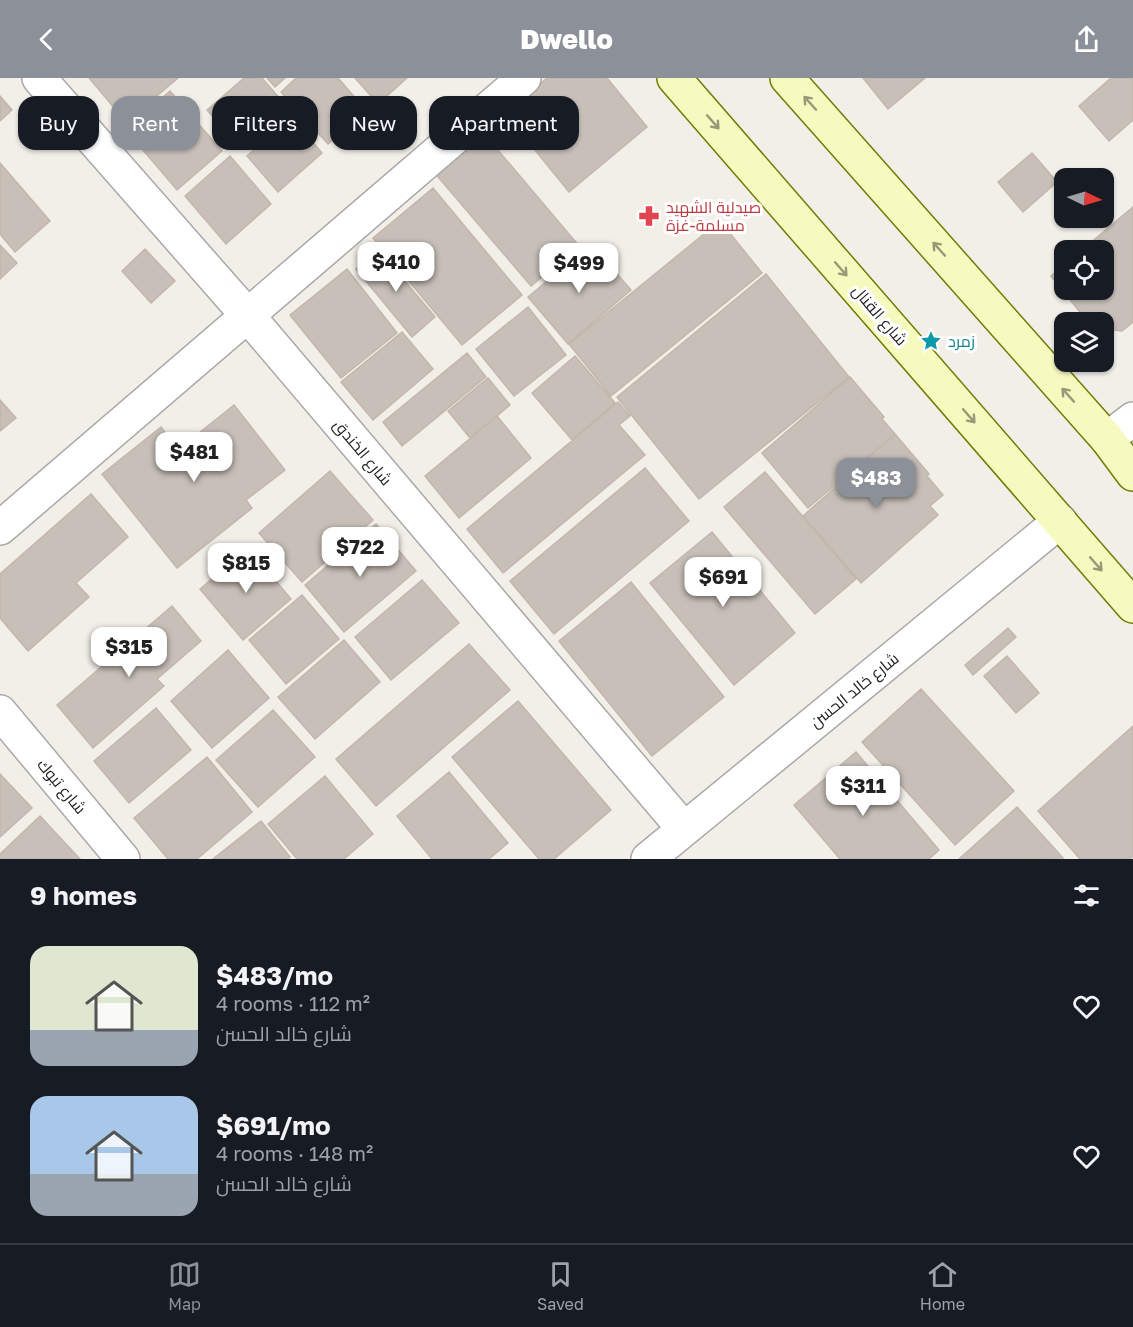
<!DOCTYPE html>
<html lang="en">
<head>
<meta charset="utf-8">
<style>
	:root { --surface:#171b24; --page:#20242c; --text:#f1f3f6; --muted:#9ea1a6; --line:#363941; --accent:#8c9099 }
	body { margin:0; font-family:"Golos Text",Cairo,sans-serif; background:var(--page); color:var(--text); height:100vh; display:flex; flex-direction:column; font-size:22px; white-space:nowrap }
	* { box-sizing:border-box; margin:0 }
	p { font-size:20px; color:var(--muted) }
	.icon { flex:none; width:33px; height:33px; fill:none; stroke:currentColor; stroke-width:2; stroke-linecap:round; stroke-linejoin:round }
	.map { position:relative; height:781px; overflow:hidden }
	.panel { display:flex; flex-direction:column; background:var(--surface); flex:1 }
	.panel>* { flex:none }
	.top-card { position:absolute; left:18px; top:18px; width:600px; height:54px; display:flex; gap:12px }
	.needle { width:39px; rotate:95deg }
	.fabs { position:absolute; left:1054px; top:90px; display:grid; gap:12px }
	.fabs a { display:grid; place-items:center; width:60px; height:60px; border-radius:12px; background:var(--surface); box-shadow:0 2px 4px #0004; font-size:30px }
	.price { position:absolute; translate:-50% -51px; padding:0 14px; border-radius:12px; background:#fff; color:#222; font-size:20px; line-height:39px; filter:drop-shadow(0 2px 3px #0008) }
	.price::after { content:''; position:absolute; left:50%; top:36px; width:18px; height:14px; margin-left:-9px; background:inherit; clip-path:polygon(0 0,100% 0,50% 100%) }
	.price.on { background:var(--accent); color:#fff }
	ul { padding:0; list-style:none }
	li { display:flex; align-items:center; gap:18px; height:150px; padding:0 30px }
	li span { display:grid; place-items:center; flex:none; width:168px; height:120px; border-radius:18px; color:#555 }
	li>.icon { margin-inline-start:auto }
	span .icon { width:72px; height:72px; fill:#fffc; stroke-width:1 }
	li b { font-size:26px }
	h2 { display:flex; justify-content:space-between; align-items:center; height:72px; padding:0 30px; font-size:26px }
	.tag { padding:0 21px; border-radius:18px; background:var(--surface); box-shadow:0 2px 4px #0004; font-size:21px; line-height:54px }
	.tag.on { background:var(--accent); color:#fff }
	header { display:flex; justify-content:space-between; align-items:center; height:78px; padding:0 30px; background:var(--accent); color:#fff; font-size:27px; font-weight:800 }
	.tabs { display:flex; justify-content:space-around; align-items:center; height:84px; border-top:2px solid var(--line); background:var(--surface); font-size:16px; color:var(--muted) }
	.tabs a { display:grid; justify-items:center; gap:3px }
	.tabs .on { color:var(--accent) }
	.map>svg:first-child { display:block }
	.building { fill:#c7bfb8; stroke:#c4b6ab; stroke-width:1.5 }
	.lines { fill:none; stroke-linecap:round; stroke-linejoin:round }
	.street-casing { stroke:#a9a9a9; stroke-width:36 }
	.secondary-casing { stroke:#707d05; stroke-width:36 }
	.street { stroke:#fff; stroke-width:33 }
	.secondary { stroke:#f7fabf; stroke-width:33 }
	.oneway { stroke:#979978 }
	.labels { text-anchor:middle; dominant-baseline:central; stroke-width:6; stroke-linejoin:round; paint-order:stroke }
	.health-label { font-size:16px; fill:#be3a42; stroke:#fff; text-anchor:start }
	.street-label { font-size:16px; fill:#222; stroke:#fff }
	.culture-label { font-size:16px; fill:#0d838f; stroke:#fff; text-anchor:start }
</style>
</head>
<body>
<header><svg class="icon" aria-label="back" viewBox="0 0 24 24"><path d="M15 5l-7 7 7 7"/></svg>Dwello<svg class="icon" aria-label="share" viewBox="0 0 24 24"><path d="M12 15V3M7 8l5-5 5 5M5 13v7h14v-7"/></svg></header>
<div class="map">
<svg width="1133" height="781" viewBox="0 0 1133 781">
	<rect width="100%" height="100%" fill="#f2efe9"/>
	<!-- building -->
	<path class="building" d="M 89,0 L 178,0 L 126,44 Z
		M 244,0 L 262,0 L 288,30 L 241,70 L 207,32 Z
		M 267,0 L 285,0 L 275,9 Z
		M 296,0 L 338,0 L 365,31 L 328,66 L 281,14 Z
		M 355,0 L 407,0 L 378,26 Z
		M 547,0 L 607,0 L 647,49 L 569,114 L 505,35 Z
		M 863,0 L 925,0 L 888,31 Z
		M 1111,0 L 1133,0 L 1133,42 L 1109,63 L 1079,28 Z
		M 170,13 L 222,73 L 177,112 L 126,52 Z
		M 0,18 L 12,32 L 0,43 Z
		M 291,39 L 322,75 L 278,114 L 247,78 Z
		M 481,52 L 579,168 L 531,208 L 433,93 Z
		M 1032,75 L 1057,104 L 1023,134 L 998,104 Z
		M 230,78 L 271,126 L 226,166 L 185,118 Z
		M 0,85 L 50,143 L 15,174 L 0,156 Z
		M 433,110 L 522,217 L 462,267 L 373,160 Z
		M 1133,129 L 1133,244 L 1122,253 L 1104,251 L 1104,244 L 1088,244 L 1051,198 L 1065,186 L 1065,212 L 1104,212 L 1104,172 L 1082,172 Z
		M 720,143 L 762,195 L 611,318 L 569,266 Z
		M 591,166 L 631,212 L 568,266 L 528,219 Z
		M 0,167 L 17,185 L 0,201 Z
		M 145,171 L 175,203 L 151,225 L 122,193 Z
		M 379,172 L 435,239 L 412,259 L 356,191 Z
		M 347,191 L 397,255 L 341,300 L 290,237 Z
		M 766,196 L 849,299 L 699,421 L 617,319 Z
		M 528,229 L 566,277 L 514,318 L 476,271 Z
		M 402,254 L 433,291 L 373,342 L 341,304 Z
		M 467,275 L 486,299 L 402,368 L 383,344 Z
		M 575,278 L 615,325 L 572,362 L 532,315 Z
		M 850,299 L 884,339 L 882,341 L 895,356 L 808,430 L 762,375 Z
		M 488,300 L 510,327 L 470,360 L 448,333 Z
		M 0,322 L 16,340 L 0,353 Z
		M 618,324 L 630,338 L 619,347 L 645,377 L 503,495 L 467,451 Z
		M 234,327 L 285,392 L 246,422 L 252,430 L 177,490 L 102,396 L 161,349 L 179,371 Z
		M 497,338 L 531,380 L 459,440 L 425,398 Z
		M 895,356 L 929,396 L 927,398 L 943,417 L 930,428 L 938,437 L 861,505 L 803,438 Z
		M 645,390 L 689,443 L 554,556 L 510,503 Z
		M 330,393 L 373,442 L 302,504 L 259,455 Z
		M 765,394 L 856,501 L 815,536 L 724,429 Z
		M 91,416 L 128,459 L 76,505 L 89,519 L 28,573 L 0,540 L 0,496 Z
		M 376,446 L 416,493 L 344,554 L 305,507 Z
		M 712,454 L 795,555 L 734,607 L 650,505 Z
		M 248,470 L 291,521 L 243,562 L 200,511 Z
		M 422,502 L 459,545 L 391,602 L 355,559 Z
		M 631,504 L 724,619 L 652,678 L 559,563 Z
		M 302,517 L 339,561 L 286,606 L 249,562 Z
		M 172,528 L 201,563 L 157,601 L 164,608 L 93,670 L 57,627 Z
		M 1008,550 L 1016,559 L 973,597 L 965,587 Z
		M 344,562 L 380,604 L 315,661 L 278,619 Z
		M 469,566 L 510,612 L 376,728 L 336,681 Z
		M 228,572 L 269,620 L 212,670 L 171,623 Z
		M 1007,578 L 1039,615 L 1016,635 L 984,598 Z
		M 921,611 L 1014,713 L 955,767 L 862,664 Z
		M 518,623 L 611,732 L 554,781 L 539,781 L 452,679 Z
		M 156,630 L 191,672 L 129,725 L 94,683 Z
		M 273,632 L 315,679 L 258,729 L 216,682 Z
		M 1133,648 L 1133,778 L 1130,781 L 1080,781 L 1038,733 Z
		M 856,674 L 939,772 L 929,781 L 840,781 L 794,727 Z
		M 207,679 L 252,734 L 197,781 L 168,781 L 134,740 Z
		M 449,694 L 508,765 L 489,781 L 432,781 L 397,738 Z
		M 0,696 L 32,730 L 0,759 Z
		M 325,698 L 373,756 L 344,781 L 297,781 L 268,746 Z
		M 1017,729 L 1063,780 L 959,781 Z
		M 40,738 L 80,781 L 0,781 L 0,776 Z
		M 261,743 L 290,779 L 288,781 L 213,781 Z"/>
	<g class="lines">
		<!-- street casing -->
		<g class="street-casing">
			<path id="street" d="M 39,0 L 248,238 L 684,751
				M 1107,361 L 1133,341
				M 0,450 L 524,0
				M 0,634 L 123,781
				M 648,781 L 1060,443"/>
		</g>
		<!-- secondary casing -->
		<g class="secondary-casing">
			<path id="secondary" d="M 674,0 L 1133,528
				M 787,0 L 1107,361 L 1133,396"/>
		</g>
		<!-- street -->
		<use href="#street" class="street"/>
		<!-- secondary -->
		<use href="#secondary" class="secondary"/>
	</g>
	<!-- one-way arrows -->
	<defs><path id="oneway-shaft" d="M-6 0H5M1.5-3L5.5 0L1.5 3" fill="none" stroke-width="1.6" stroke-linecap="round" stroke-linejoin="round" transform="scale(1.5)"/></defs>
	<g class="oneway">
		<use href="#oneway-shaft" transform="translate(810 25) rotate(-132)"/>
		<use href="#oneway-shaft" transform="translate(713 44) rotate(49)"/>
		<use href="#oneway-shaft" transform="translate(939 171) rotate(-132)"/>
		<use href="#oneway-shaft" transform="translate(841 191) rotate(49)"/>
		<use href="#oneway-shaft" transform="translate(1068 317) rotate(-132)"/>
		<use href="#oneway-shaft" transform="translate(969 338) rotate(49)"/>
		<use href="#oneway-shaft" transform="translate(1096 486) rotate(49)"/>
	</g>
	<!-- icons -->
	<defs>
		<g id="pharmacy-bare" transform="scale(1.62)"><path d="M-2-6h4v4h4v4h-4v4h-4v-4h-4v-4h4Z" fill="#e0444e" stroke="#fff" stroke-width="2.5" paint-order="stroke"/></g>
		<g id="sight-bare" transform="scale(1.62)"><path d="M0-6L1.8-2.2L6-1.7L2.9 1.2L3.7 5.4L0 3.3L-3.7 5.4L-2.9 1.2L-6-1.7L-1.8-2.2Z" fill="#0f9aa8" stroke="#fff" stroke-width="2.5" paint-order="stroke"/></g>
	</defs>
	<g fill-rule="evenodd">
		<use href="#pharmacy-bare" x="649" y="138"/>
		<use href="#sight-bare" x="931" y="263"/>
	</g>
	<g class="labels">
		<!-- health labels -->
		<g class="health-label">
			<text x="666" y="129">صيدلية الشهيد<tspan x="666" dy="18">مسلمة-غزة</tspan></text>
		</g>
		<!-- street labels -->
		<g class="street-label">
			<text transform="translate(880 237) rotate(49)">شارع القنال</text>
			<text transform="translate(363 374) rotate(50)">شارع الخندق</text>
			<text transform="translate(854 612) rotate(-39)">شارع خالد الحسن</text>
			<text transform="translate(62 708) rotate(50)">شارع تبوك</text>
		</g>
		<!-- culture labels -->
		<g class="culture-label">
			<text x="948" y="263">زمرد</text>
		</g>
	</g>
</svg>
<div class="fabs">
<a><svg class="needle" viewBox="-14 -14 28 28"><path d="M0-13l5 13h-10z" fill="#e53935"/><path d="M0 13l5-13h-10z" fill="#9ea1a6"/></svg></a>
<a><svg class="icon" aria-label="locate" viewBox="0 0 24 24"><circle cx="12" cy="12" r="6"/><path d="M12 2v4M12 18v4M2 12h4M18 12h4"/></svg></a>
<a><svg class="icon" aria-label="layers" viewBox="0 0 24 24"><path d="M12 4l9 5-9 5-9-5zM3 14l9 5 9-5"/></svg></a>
</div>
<b class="price" style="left:396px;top:215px">$410</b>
<b class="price" style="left:579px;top:216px">$499</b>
<b class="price" style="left:194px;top:405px">$481</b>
<b class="price on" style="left:876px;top:431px">$483</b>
<b class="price" style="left:360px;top:500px">$722</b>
<b class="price" style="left:246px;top:516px">$815</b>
<b class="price" style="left:723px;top:530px">$691</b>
<b class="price" style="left:129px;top:600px">$315</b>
<b class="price" style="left:863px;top:739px">$311</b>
<div class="top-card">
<a class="tag">Buy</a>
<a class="tag on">Rent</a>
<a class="tag">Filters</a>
<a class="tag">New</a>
<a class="tag">Apartment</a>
</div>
</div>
<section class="panel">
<h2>9 homes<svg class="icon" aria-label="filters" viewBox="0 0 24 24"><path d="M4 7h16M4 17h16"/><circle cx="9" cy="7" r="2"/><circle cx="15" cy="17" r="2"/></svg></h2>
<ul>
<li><span style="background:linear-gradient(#dfe7d0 70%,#9aa5b1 0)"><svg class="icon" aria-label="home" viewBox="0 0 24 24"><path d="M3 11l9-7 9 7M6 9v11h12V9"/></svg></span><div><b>$483/mo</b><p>4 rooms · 112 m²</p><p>شارع خالد الحسن</p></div><svg class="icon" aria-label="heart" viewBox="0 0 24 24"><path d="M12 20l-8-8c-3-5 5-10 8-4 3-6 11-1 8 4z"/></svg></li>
<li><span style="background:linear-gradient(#a9c7e8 65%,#9aa5b1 0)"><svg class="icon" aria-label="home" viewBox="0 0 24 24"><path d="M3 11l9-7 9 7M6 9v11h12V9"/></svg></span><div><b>$691/mo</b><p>4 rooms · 148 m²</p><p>شارع خالد الحسن</p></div><svg class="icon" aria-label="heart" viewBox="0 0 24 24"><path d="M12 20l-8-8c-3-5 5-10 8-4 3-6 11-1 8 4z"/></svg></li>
</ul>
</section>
<nav class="tabs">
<a class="on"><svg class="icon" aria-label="map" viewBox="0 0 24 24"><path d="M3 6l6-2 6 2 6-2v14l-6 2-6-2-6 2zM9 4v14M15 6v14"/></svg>Map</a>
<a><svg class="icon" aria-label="saved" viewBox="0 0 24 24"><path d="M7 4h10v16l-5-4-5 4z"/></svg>Saved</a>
<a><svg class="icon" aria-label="home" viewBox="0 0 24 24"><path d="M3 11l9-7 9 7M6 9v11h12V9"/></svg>Home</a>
</nav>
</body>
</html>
